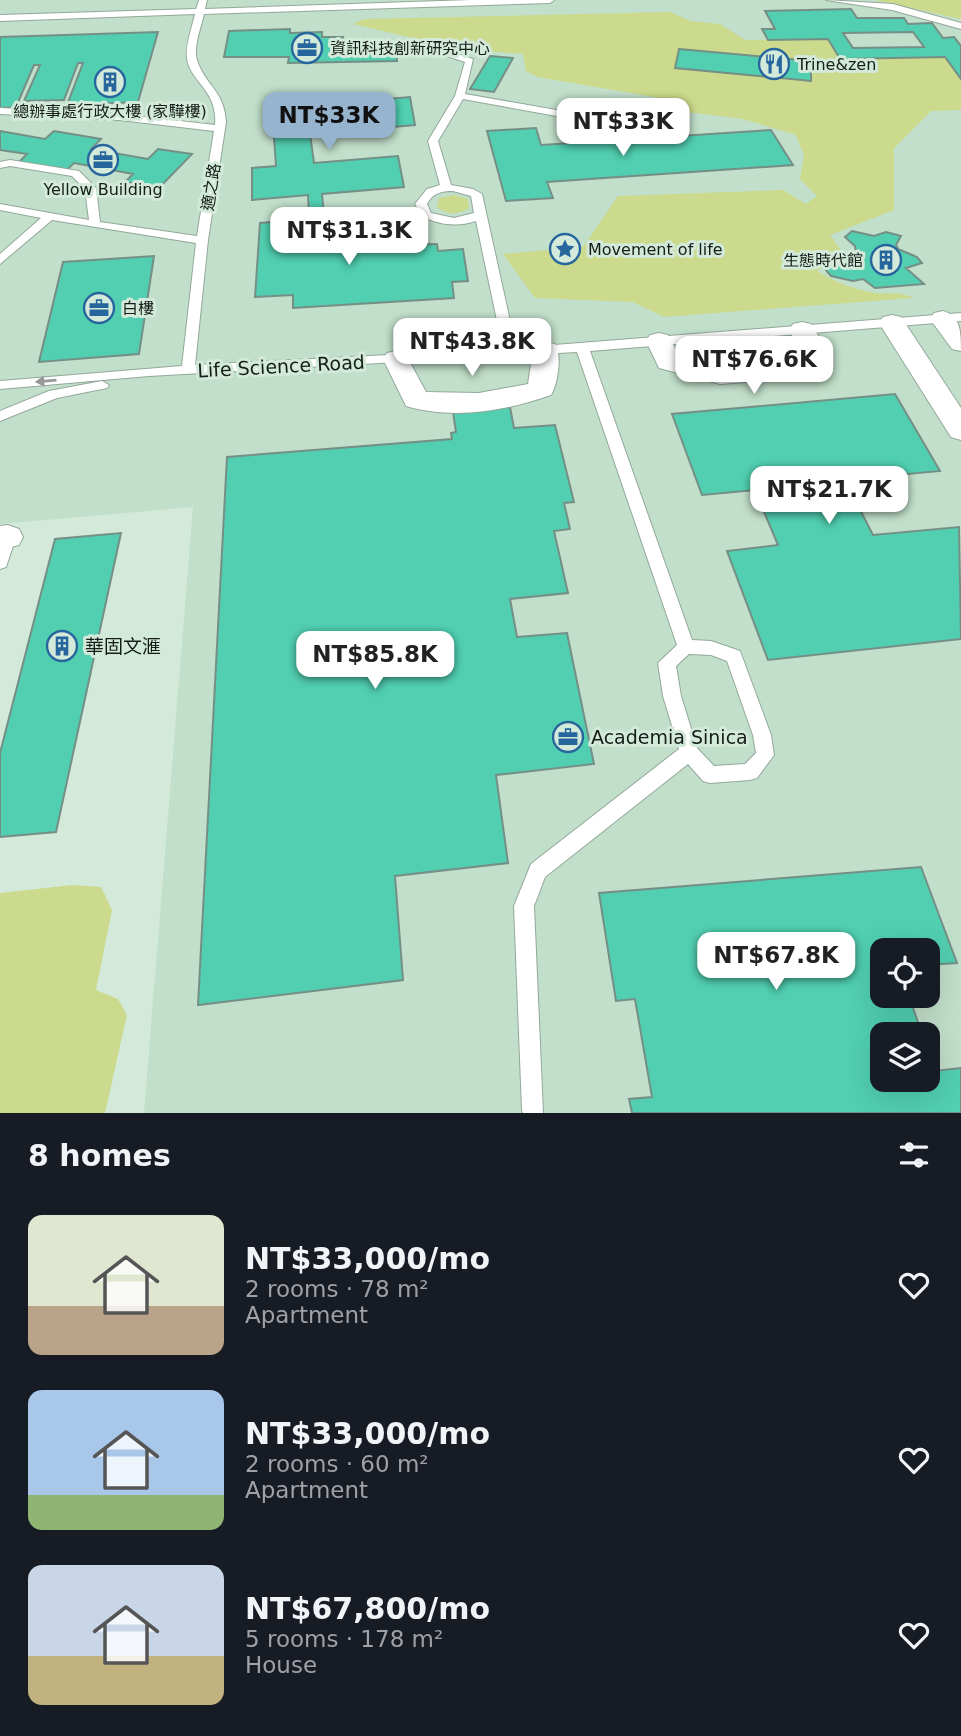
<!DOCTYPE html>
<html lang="en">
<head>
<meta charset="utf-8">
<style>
	:root { --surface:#171b24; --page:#20242c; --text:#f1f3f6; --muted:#9ea1a6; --accent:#96b4ce }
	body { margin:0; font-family:"DejaVu Sans","Noto Sans TC",sans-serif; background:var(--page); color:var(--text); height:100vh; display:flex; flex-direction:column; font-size:26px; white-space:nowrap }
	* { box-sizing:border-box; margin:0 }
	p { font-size:23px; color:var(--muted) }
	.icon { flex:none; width:38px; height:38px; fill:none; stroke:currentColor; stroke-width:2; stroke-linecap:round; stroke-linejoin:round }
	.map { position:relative; height:1113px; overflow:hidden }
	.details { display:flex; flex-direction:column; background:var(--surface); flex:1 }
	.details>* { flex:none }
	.tools { position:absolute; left:870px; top:938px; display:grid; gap:14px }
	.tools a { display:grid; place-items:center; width:70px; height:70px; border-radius:14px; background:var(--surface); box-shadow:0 7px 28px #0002; font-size:35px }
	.price { position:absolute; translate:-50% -60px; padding:0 16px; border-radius:14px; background:#fff; color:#222; font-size:23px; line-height:46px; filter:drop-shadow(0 2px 4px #0008) }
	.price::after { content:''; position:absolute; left:50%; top:42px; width:21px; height:16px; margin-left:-10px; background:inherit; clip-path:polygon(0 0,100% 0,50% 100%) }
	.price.active { background:var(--accent); color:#111 }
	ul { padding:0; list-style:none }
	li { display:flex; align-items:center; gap:21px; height:175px; padding:0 28px }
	li span { display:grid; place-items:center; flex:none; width:196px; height:140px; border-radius:14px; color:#555 }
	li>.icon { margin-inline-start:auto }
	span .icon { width:84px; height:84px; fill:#fffc; stroke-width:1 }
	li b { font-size:30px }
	h2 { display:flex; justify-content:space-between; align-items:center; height:84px; padding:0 28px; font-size:30px }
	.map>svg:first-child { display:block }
	.built { fill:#c1dfca; fill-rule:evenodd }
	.green { fill:#cbda8c }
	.building { fill:#51cfb0; stroke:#758f86; stroke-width:2; fill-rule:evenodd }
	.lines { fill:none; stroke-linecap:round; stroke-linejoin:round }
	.lane-casing { stroke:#93a899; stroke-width:2 }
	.street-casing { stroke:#93a899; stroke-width:2 }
	.lane { fill:#fff; fill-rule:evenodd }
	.street { fill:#fff; fill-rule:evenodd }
	.oneway { fill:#969997 }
	.labels { text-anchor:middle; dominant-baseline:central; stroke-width:6; stroke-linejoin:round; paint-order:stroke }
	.far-poi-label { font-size:16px; fill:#151d18; stroke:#d3eada; text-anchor:start }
	.far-street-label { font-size:16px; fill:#151d18; stroke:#d3eada }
	.street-label { font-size:19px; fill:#151d18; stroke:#d3eada }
	.poi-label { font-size:19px; fill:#151d18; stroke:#d3eada; text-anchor:start }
</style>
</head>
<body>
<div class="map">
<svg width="961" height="1113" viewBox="0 0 961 1113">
	<rect width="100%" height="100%" fill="#d3eada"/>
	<!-- built -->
	<path class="built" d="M 0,0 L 961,0 L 961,1113 L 144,1113 L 193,507 L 0,524 ZM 882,950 L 928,950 L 928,996 L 882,996 ZM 882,1034 L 928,1034 L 928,1080 L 882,1080 Z"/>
	<!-- green -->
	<path class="green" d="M 875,0 L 961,0 L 961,19 Z
		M 670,12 L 691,21 L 720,24 L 745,40 L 828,39 L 840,59 L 945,57 L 961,79 L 961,110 L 931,111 L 894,148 L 894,210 L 830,235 L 843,253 L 817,271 C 835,282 853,289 875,293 C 890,295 898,290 913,298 L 664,317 L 633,302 L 535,298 L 503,254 L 583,247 L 618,196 L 783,190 L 806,204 L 817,196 L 800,179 L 804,156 L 796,135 L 743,119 L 686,112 L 654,97 L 537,77 L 526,71 L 523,54 L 460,49 L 353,24 L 364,19 Z
		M 454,195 L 468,199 L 469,208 C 459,215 446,215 437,207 L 439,198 Z
		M 73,885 L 101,887 L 112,910 L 96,990 L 118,999 L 127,1015 L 105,1113 L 0,1113 L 0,893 Z"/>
	<!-- building -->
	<path class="building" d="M 851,9 L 857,18 L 904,18 L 908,24 L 932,23 L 943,38 L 954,37 L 961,46 L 961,79 L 945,57 L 840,59 L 828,39 L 768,40 L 762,29 L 775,29 L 765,11 ZM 913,32 L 924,47 L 853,48 L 843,33 Z
		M 290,29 L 290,33 L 322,32 L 322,37 L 343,37 L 342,43 L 388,45 L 389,50 L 396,50 L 397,61 L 288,63 L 289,57 L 224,57 L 229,31 Z
		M 158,32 L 138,102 L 67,105 L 83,63 L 78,63 L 64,100 L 24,101 L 40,65 L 34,65 L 16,107 L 0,108 L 0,37 Z
		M 679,49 L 811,61 L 811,81 L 675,68 Z
		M 490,56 L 513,58 L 494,92 L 470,89 Z
		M 410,97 L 415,125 L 310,134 L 314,163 L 398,156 L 404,187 L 322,194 L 324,214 L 309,215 L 308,195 L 252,200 L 252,168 L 276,166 L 272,109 Z
		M 536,128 L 541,145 L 771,130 L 793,165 L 547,182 L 553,198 L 506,201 L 487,131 Z
		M 0,131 L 45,139 L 54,131 L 101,139 L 91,149 L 148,159 L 158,149 L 192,154 L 159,188 L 125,182 L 133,174 L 74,163 L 67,170 L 19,162 L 27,154 L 0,150 Z
		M 341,216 L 342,236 L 356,246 L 437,244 L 438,251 L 463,249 L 468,281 L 452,282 L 454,298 L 293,308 L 293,295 L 255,297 L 260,223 Z
		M 852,231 L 874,236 L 886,232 L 901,236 L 896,245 L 898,249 L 917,257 L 922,263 L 906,268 L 924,284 L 875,288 L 863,279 L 853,281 L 831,276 L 826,270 L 833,264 L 857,258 L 855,246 L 845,237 Z
		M 154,256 L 139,354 L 39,362 L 63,262 Z
		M 895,394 L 940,471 L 823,482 L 827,492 L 850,490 L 873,535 L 959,527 L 961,639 L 768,660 L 727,551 L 778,545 L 759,500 L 793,497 L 789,487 L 702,495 L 672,414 Z
		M 510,407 L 514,428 L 555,425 L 574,502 L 564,503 L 570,529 L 554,531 L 568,593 L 510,599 L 517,637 L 567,633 L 594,764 L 496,775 L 508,863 L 395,876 L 403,980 L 198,1005 L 227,457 L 452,439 L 451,433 L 456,432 L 453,412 Z
		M 121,533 L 56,832 L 0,837 L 0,753 L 55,539 Z
		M 921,867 L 957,963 L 928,965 L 928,950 L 882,950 L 882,996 L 909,996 L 922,1034 L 882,1034 L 882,1080 L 928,1080 L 928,1051 L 934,1071 L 961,1068 L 961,1113 L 632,1113 L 629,1099 L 652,1097 L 635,999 L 616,1001 L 599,893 Z"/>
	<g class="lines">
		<!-- lane casing -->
		<g class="lane-casing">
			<path id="lane" d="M 199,0 L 207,0 L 205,9 L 471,0 L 554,0 L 550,3 L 204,14 C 201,28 192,49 198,63 C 208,88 224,91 226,122 L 208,240 L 195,365 L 503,349 L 476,221 C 457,227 441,225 423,217 L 415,204 L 427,189 L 440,185 L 428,141 L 455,96 L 465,62 L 414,45 L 414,41 L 417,40 L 473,59 L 465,94 L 562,111 L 676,119 L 681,122 L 676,125 L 562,117 L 463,99 L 438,141 L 451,185 L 473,189 L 482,194 L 516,348 L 961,313 L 961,321 L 590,351 L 692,640 L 711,641 L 740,651 L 771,735 L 774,755 L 757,778 L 750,780 L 710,783 L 703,781 L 688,764 L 545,877 L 534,906 L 543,1113 L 523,1113 L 522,1110 L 514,906 L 531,864 L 679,749 L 663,696 L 658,663 L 677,645 L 577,352 L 149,376 L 0,389 L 0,381 L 182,366 L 196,243 L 52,220 L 0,264 L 0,254 L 41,218 L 0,210 L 0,204 L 89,220 L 85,189 L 72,176 L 10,166 L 0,168 L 0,162 L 10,160 L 79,171 L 96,188 L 100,222 L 197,236 L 214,131 L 120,120 L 0,114 L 0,108 L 120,114 L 215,125 C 218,90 191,83 187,59 C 185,45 192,28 195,14 L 0,21 L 0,15 L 196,9 ZM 453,191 L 471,196 L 474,213 L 454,218 L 431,213 L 427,204 C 433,193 441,191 453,191 ZM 689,654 L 711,655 L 727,661 L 753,735 L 756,753 L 745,764 L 714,766 L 697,748 L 681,696 L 676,666 Z
				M 826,0 L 893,4 L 961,23 L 961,29 L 892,10 Z
				M 102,381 L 109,385 L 107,388 L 57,398 L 0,421 L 0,411 L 49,391 Z
				M 8,531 L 16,537 L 6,567 L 0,569 L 0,538 L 3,533 Z"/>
		</g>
		<!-- street casing -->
		<g class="street-casing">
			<path id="street" d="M 943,311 C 961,316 961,333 961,351 L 952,349 L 930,319 L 934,313 Z
				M 892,315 L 901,317 L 961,408 L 961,440 L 951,437 L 879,323 L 883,317 Z
				M 802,322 L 811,324 L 827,350 C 819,363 799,375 784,379 L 720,384 L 659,368 L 646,341 L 650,335 L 659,333 L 668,335 L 679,356 L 720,366 L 778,362 L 799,348 L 789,330 L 793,324 Z
				M 546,342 L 555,344 C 562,355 558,384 551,395 C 505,411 454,420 406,406 L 383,359 L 387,353 L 396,351 L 405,353 L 426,392 L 479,393 L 528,384 L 533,350 L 537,344 Z
				M 8,525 L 19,529 L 23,537 L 19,545 L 0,550 L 0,526 Z"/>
		</g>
		<!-- lane -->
		<use href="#lane" class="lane"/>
		<!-- street -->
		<use href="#street" class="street"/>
	</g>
	<!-- one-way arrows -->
	<defs><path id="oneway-solid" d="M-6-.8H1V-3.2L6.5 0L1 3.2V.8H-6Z" transform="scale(1.75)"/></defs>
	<use class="oneway" href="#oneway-solid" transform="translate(46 381) rotate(175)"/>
	<!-- icons -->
	<defs>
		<g id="office-ring" transform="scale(1.575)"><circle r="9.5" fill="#d3eada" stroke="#27669d" stroke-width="1.5"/><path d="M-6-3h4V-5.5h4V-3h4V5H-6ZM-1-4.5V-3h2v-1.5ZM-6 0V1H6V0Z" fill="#27669d"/></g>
		<g id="restaurant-ring" transform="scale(1.575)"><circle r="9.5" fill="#d3eada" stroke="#27669d" stroke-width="1.5"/><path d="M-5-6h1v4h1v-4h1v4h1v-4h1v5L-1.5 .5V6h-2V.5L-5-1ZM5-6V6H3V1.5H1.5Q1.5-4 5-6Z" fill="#27669d"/></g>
		<g id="building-ring" transform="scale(1.575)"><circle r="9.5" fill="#d3eada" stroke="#27669d" stroke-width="1.5"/><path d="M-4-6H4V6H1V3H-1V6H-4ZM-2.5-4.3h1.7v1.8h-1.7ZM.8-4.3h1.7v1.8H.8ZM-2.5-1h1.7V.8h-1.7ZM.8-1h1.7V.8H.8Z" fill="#27669d"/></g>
		<g id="sight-ring" transform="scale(1.575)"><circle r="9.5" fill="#d3eada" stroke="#27669d" stroke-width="1.5"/><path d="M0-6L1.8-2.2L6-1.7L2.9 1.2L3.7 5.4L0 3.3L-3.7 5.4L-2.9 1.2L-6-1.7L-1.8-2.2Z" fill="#27669d"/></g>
	</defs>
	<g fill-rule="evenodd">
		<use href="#office-ring" x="307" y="48"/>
		<use href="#restaurant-ring" x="774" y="64"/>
		<use href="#building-ring" x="110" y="82"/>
		<use href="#office-ring" x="103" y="160"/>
		<use href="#sight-ring" x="565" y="249"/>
		<use href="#building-ring" x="886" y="260"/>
		<use href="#office-ring" x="99" y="308"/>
		<use href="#building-ring" x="62" y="646"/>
		<use href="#office-ring" x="568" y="737"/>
	</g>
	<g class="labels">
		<!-- far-poi labels -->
		<g class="far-poi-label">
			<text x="330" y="48">資訊科技創新研究中心</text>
			<text x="797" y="64">Trine&amp;zen</text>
			<text x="110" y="111" text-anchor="middle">總辦事處行政大樓 (家驊樓)</text>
			<text x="103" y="189" text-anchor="middle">Yellow Building</text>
			<text x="588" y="249">Movement of life</text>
			<text x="863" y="260" text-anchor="end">生態時代館</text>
			<text x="122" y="308">白樓</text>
		</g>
		<!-- far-street labels -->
		<g class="far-street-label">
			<text transform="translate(211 187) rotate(-81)">適之路</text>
		</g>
		<!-- street labels -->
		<g class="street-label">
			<text transform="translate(281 366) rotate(-3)">Life Science Road</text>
		</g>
		<!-- poi labels -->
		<g class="poi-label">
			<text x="85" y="646">華固文滙</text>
			<text x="591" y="737">Academia Sinica</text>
		</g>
	</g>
</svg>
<div class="tools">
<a><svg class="icon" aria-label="locate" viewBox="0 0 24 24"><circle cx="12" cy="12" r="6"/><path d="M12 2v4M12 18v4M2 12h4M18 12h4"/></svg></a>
<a><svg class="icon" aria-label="layers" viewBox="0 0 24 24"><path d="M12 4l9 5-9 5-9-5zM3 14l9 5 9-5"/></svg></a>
</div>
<b class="price active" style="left:329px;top:152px">NT$33K</b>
<b class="price" style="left:623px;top:158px">NT$33K</b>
<b class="price" style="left:349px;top:267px">NT$31.3K</b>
<b class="price" style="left:472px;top:378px">NT$43.8K</b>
<b class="price" style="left:754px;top:396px">NT$76.6K</b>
<b class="price" style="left:829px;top:526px">NT$21.7K</b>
<b class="price" style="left:375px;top:691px">NT$85.8K</b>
<b class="price" style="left:776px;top:992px">NT$67.8K</b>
</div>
<section class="details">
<h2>8 homes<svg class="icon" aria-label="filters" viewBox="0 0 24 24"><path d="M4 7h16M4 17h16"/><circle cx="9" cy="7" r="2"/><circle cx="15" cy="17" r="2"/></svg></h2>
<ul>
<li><span style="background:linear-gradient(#dfe7d0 65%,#b9a48a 0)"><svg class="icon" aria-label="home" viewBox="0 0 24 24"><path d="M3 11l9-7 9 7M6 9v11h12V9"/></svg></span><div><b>NT$33,000/mo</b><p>2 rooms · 78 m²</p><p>Apartment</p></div><svg class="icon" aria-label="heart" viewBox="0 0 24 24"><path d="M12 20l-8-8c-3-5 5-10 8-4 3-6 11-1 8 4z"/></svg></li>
<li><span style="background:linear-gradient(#a9c7e8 75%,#8fb573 0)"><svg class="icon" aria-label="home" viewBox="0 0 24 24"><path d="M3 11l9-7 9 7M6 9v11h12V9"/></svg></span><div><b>NT$33,000/mo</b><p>2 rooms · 60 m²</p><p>Apartment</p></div><svg class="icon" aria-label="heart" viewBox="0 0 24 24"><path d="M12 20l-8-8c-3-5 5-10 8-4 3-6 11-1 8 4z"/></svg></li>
<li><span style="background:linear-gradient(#c9d6e8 65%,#c2b280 0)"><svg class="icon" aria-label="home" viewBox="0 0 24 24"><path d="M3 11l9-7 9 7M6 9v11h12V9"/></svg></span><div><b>NT$67,800/mo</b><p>5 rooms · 178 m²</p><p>House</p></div><svg class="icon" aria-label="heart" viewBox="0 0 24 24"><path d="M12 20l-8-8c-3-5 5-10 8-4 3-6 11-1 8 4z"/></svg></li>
</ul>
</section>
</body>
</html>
